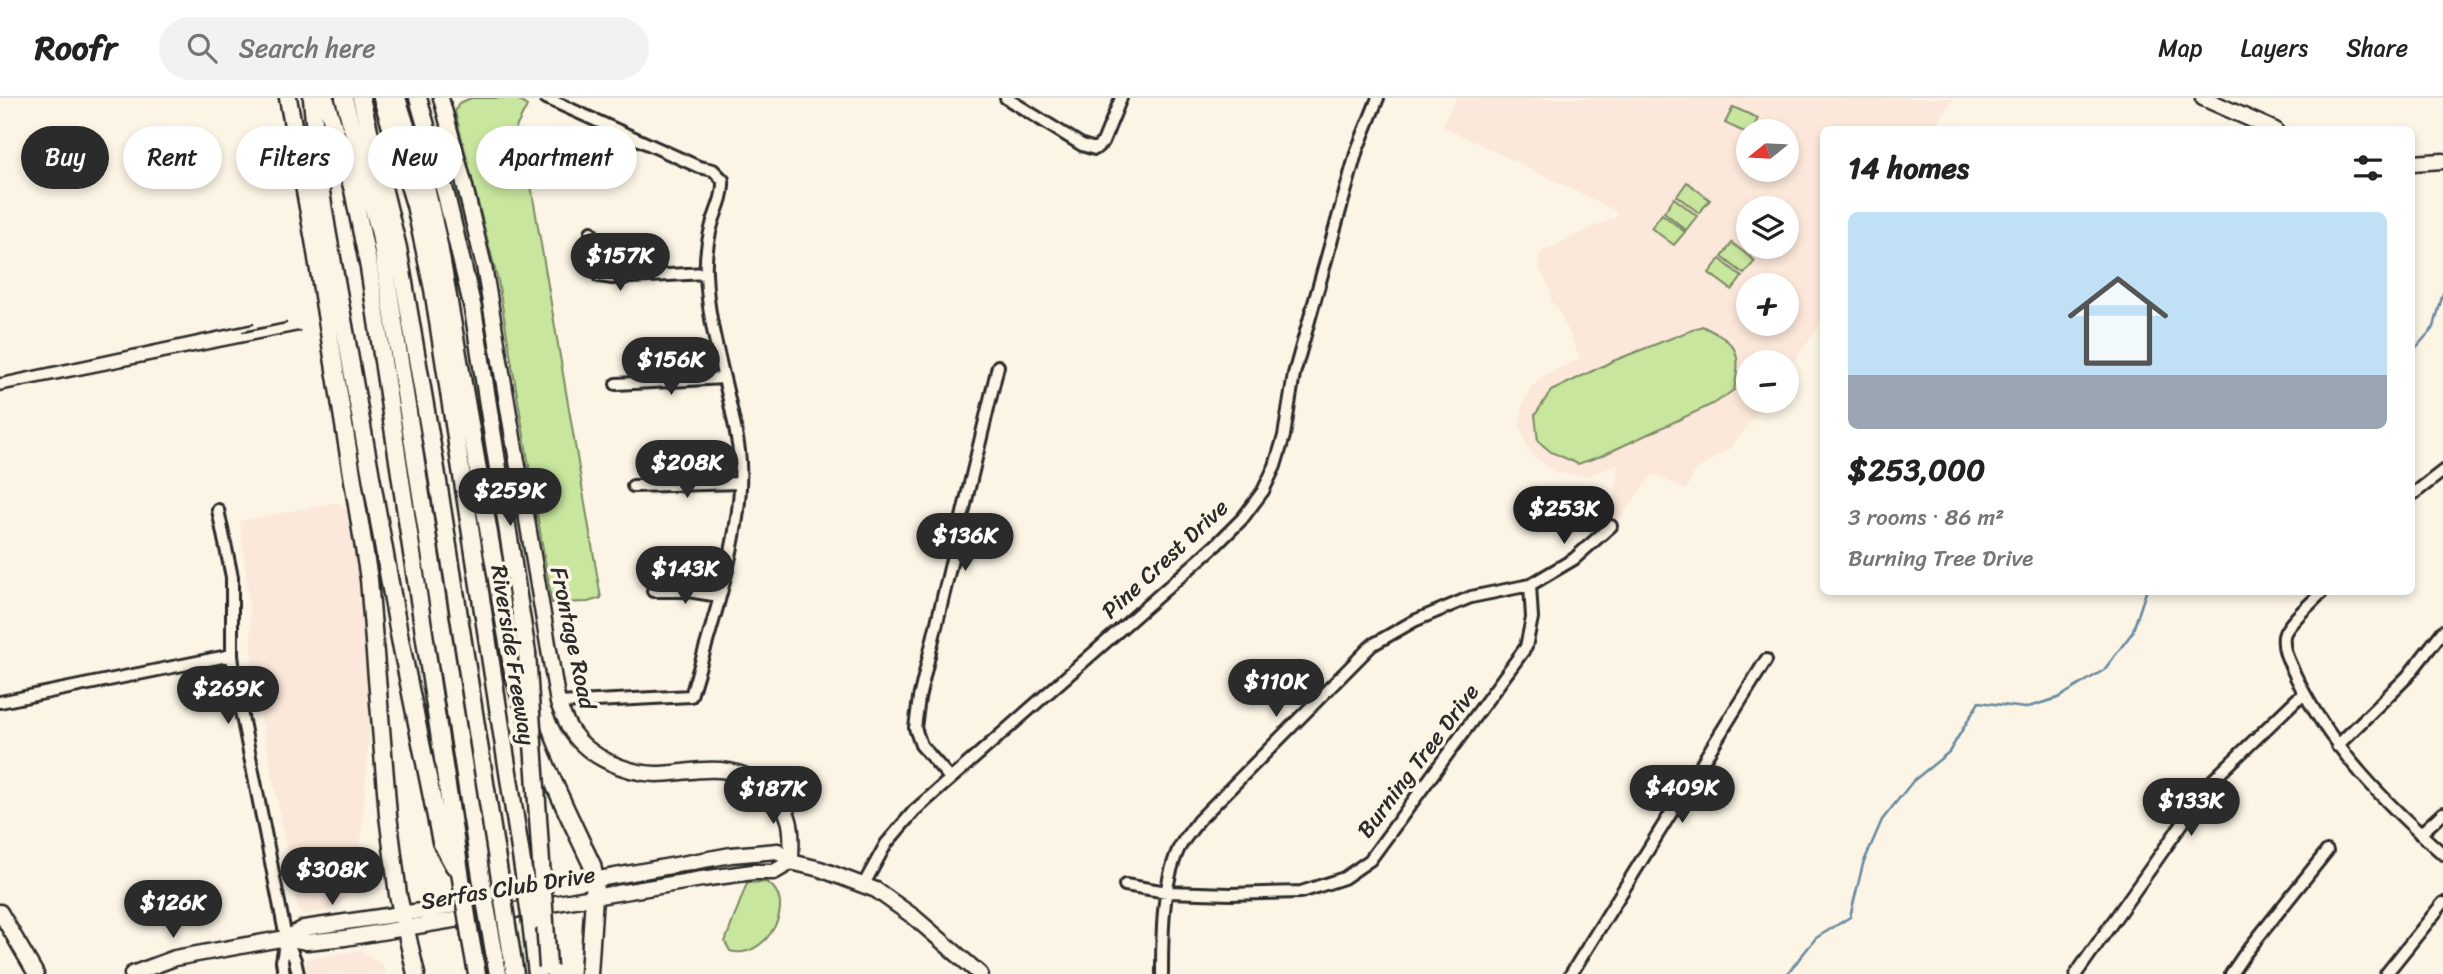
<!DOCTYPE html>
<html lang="en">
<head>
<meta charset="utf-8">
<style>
	:root { --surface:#fff; --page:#f2f2f2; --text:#222; --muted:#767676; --line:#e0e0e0; --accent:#2b2b2b }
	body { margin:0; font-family:Sriracha,sans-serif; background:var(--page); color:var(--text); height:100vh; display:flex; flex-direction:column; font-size:26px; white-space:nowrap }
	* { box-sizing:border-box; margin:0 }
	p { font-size:23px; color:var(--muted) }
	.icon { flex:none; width:38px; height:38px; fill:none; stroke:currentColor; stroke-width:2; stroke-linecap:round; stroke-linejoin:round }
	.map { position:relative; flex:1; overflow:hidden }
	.side { position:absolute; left:1820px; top:28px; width:595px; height:469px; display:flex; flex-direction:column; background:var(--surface); border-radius:10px; box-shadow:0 4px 10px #0003 }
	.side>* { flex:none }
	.guide { position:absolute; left:21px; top:28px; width:665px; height:63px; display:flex; gap:14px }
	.needle { width:46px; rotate:252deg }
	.tools { position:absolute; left:1736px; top:21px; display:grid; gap:14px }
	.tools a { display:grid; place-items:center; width:63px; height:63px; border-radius:50%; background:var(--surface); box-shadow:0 4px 10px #0003; font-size:35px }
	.price { position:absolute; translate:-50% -60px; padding:0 16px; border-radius:24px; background:var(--accent); color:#fff; font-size:23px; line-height:46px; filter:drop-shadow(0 2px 4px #0008) }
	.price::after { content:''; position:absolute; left:50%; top:42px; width:21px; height:16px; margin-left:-10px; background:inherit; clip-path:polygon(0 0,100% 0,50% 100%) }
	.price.on { background:#222; color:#fff }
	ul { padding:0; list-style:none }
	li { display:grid; align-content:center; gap:14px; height:371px; padding:0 28px }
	li span { display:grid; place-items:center; height:217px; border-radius:10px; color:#555 }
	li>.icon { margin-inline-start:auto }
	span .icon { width:126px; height:126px; fill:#fffc; stroke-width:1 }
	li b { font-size:30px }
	h2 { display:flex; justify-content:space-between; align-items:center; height:84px; padding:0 28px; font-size:30px }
	.pill { padding:0 24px; border-radius:32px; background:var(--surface); box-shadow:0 4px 10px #0003; font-size:24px; line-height:63px }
	.pill.on { background:var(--accent); color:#fff }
	header { display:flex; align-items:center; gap:42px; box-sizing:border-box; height:98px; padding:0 35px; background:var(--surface); border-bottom:2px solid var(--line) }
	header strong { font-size:33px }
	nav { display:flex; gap:38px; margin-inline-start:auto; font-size:24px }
	.search { width:490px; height:63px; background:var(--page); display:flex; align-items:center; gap:18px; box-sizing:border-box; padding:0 24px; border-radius:38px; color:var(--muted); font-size:26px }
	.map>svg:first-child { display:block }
	.built { fill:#fbe8da; fill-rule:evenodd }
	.green { fill:#c8e69e; stroke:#7a8864; stroke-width:2 }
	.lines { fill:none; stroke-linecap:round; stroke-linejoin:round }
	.stream { stroke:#66879f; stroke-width:2.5 }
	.minor-casing { stroke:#2b2b2b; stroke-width:16 }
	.major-casing { stroke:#2b2b2b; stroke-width:19 }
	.highway-casing { stroke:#2b2b2b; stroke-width:21 }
	.minor { stroke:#fcf5e5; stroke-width:10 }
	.major { stroke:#fcf5e5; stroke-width:14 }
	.highway { stroke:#fcf5e5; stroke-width:16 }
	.rail { stroke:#2b2b2b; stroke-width:2.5 }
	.highway-bridge-casing { stroke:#2b2b2b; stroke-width:21; stroke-linecap:butt }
	.highway-bridge { stroke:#fcf5e5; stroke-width:16 }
	.labels { text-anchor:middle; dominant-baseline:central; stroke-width:7; stroke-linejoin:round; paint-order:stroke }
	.street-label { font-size:23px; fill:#2b2b2b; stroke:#fcf5e5 }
</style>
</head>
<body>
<header>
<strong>Roofr</strong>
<div class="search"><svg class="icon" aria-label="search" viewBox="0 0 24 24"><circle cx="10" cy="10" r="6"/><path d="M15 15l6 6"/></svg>Search here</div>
<nav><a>Map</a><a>Layers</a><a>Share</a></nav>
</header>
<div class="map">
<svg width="2443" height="876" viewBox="0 0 2443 876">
	<rect width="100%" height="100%" fill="#fcf5e5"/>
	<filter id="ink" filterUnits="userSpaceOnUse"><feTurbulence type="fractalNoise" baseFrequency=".0143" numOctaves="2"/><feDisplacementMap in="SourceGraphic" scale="14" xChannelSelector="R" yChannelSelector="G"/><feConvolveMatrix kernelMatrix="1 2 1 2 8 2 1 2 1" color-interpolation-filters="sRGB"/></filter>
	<g filter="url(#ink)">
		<!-- built -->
		<path class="built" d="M 1456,0 L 1954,0 L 1933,31 L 1824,32 L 1823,223 L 1787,274 L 1787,264 L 1748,264 L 1748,303 L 1766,303 L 1732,349 L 1695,373 L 1686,392 L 1653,376 L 1619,422 L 1612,419 L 1618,366 L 1592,377 L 1582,378 L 1554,374 L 1531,356 L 1526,348 L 1520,328 L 1522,308 L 1530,290 L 1545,277 L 1580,260 L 1557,209 L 1550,203 L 1551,195 L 1539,168 L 1540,156 L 1545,152 L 1617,118 L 1614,112 L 1442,28 ZM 1748,33 L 1787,33 L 1787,72 L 1748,72 ZM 1748,110 L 1787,110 L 1787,149 L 1748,149 ZM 1748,187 L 1787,187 L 1787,226 L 1748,226 Z
			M 337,404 L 347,411 L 363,506 L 371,615 L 359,772 L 347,799 L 333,811 L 303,816 L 298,811 L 253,577 L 250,518 L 240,423 Z
			M 361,852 L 383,868 L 387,876 L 308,876 L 305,861 Z"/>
		<!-- green -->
		<path class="green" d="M 471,0 L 516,0 L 527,8 L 508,45 L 525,52 L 601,500 L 588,504 L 552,505 L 498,183 L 455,14 L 459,5 Z
			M 1733,9 L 1758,20 L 1752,33 L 1748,33 L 1748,36 L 1725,25 Z
			M 1687,84 L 1710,102 L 1699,115 L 1677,98 Z
			M 1674,100 L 1697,118 L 1686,132 L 1664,114 Z
			M 1662,116 L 1685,134 L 1674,147 L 1651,130 Z
			M 1732,145 L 1755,163 L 1744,176 L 1722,159 Z
			M 1720,161 L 1742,179 L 1732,192 L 1709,175 Z
			M 1702,228 C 1738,246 1742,252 1734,292 L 1715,305 L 1601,358 L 1578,366 L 1551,354 L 1538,343 L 1535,317 L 1551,293 L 1613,263 Z
			M 766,784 C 800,802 766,864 730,853 L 725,844 L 747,785 Z"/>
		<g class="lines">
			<!-- stream -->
			<path class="stream" d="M 2412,254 L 2434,229 L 2443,195
				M 1787,876 L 1816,840 L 1850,819 L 1863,766 L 1882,722 L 1913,683 L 1949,654 L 1979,604 L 2025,610 L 2058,600 L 2104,572 L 2132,535 L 2146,494"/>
			<!-- minor casing -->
			<g class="minor-casing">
				<path id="minor" d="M 546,0 L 699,69 L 713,72 L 723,82 C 724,96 718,109 713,123 C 708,140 705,158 706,175 C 708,236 731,294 739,353 C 748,425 711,528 691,598 L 558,605
					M 1006,0 L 1082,47 L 1095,51 L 1103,44 L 1121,0
					M 591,134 L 599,178 L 612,180 L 706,175
					M 616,286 L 724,280
					M 633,388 L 740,385
					M 2412,397 L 2443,373
					M 218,412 L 232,479 L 232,557 L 235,583 L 286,840 L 295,862 L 298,876
					M 653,493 L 688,493 L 719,498
					M 2322,494 C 2313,504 2286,526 2284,538 C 2282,553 2290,565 2296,579 C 2330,649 2385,705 2443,756
					M 0,604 L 232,557
					M 2337,648 L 2407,579 L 2443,533
					M 950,680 L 921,647 L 915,630 L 919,600 L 998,268
					M 2420,736 L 2443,715
					M 864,786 L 886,746 L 914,713 L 1216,447 L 1242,421 L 1263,393 L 1275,368 L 1284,338 L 1294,276 L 1357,52 L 1378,0
					M 1125,787 L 1167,794 L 1231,796 L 1301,794 L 1344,780 L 1370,762 L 1526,549 L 1532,520 L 1530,487
					M 284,876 L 282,863 L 286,840
					M 1162,876 C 1162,837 1162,787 1179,750 C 1184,741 1192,732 1198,723 L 1372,547 L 1414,523 L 1471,499 L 1530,487 L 1574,461 L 1611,428
					M 1571,876 L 1766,562
					M 2076,876 L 2213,682 L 2297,601 L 2305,597
					M 2231,876 L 2244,857 L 2327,753
					M 2386,876 L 2443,805"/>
			</g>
			<!-- major casing -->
			<g class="major-casing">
				<path id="major" d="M 441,0 L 463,81 L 484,168 L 558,605 C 562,615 566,625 572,634 C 589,659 625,675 656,676 C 677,676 698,670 720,672 C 749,674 780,692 789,722 C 793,735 791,750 791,764
					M 2203,0 L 2275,32
					M 2412,65 L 2443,63
					M 0,814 L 36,876
					M 286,840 L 307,844 L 345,840 L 702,781 L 753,774 L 774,774 L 791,764
					M 132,876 L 175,860 L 286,840 L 304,830 L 428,812 L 731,757 L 778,753 L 791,764 L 820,771 L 876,792 L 914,819 L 980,876"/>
			</g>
			<!-- highway casing -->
			<g class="highway-casing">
				<path id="highway" d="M 288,0 L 314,142 L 369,481 L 388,717 L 398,797 L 416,876
					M 312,0 L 319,81 L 327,132 L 400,541 L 441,744 L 454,768
					M 325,0 L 353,92 L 369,170 L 462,787
					M 344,0 L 380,136 L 482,785
					M 361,0 L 398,150 L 436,371 L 500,781
					M 382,0 L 415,107 L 433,191 L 524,777
					M 397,0 L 427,94 L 439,147 L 513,574 C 531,642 562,703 592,767 L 595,783 L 589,876
					M 418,0 L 446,97 L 473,211 L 527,555
					M 531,824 L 537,876
					M 507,828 L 515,876
					M 490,831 L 498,876
					M 470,837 L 477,876"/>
			</g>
			<!-- minor -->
			<use href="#minor" class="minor"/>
			<!-- major -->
			<use href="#major" class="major"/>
			<!-- highway -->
			<use href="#highway" class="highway"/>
			<!-- rail -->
			<path class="rail" d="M 243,234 L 286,225
				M 0,280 L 253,226
				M 0,293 L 300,233"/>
			<!-- highway-bridge casing -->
			<g class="highway-bridge-casing">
				<path id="highway-bridge" d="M 527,555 L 548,869
					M 524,777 L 531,824
					M 500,781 L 507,828
					M 482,785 L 490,831
					M 462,787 L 470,837"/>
			</g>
			<!-- highway-bridge -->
			<use href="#highway-bridge" class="highway-bridge"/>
		</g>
	</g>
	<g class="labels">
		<!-- street labels -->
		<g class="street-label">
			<text transform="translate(1165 461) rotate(-43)">Pine Crest Drive</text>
			<text transform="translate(573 540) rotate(78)">Frontage Road</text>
			<text transform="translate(513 557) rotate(81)">Riverside Freeway</text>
			<text transform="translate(1418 663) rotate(-53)">Burning Tree Drive</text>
			<text transform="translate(508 790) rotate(-9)">Serfas Club Drive</text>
		</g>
	</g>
</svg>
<div class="tools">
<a><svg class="needle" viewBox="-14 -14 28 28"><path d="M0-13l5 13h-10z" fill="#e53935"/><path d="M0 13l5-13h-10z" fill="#767676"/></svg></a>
<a><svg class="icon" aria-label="layers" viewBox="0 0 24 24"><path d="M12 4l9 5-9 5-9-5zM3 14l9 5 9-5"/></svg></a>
<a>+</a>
<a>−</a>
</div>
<b class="price" style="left:620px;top:195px">$157K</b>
<b class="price" style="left:671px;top:299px">$156K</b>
<b class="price" style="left:687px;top:402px">$208K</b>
<b class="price" style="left:510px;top:430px">$259K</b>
<b class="price on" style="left:1564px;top:448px">$253K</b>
<b class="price" style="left:965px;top:475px">$136K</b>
<b class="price" style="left:685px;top:508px">$143K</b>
<b class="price" style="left:1276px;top:621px">$110K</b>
<b class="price" style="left:228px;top:628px">$269K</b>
<b class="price" style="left:1682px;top:727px">$409K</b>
<b class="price" style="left:773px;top:728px">$187K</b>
<b class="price" style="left:2191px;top:740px">$133K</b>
<b class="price" style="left:332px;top:809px">$308K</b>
<b class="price" style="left:173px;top:842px">$126K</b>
<div class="guide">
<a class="pill on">Buy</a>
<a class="pill">Rent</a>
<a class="pill">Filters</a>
<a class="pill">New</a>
<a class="pill">Apartment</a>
</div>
<section class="side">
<h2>14 homes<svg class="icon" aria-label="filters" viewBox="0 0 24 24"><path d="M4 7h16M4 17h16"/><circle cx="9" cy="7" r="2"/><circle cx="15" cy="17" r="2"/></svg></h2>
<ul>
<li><span style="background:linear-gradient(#bfe0f5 75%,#9aa5b1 0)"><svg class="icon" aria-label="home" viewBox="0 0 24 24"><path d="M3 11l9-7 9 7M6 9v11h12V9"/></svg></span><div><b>$253,000</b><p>3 rooms · 86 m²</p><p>Burning Tree Drive</p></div></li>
</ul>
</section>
</div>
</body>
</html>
